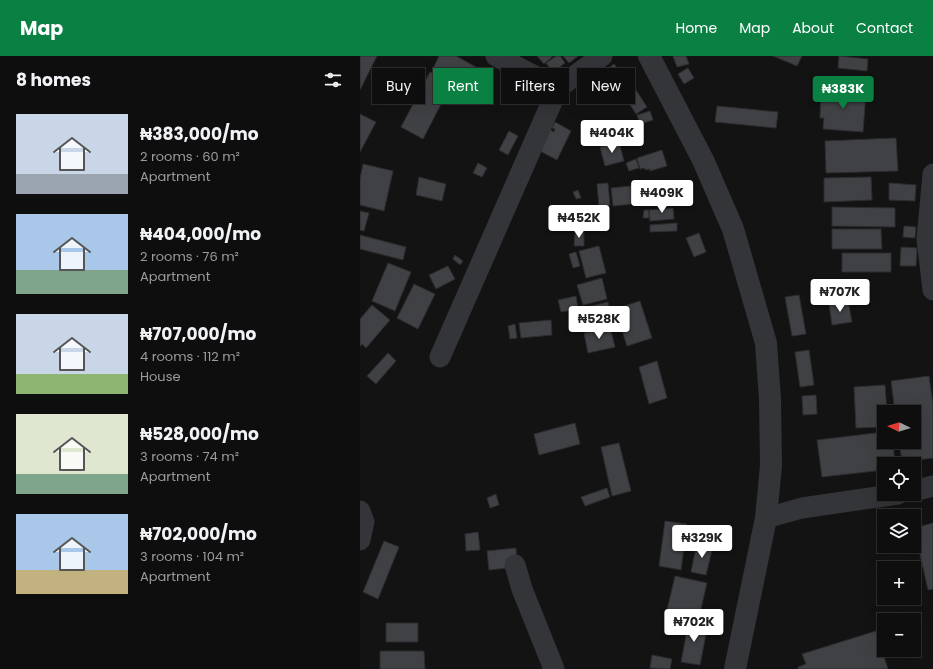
<!DOCTYPE html>
<html lang="en">
<head>
<meta charset="utf-8">
<style>
	:root { --surface:#0e0e0f; --page:#171718; --text:#f1f3f6; --muted:#9b9c9e; --line:#2e2e2f; --accent:#0b8043 }
	body { margin:0; font-family:Poppins,sans-serif; background:var(--page); color:var(--text); height:100vh; display:flex; flex-direction:column; font-size:15px; white-space:nowrap }
	* { box-sizing:border-box; margin:0 }
	p { font-size:13px; color:var(--muted) }
	.icon { flex:none; width:22px; height:22px; fill:none; stroke:currentColor; stroke-width:2; stroke-linecap:round; stroke-linejoin:round }
	.map { position:relative; flex:1; overflow:hidden }
	.drawer { display:flex; flex-direction:column; background:var(--surface); width:360px }
	.drawer>* { flex:none }
	.top-card { position:absolute; left:12px; top:12px; width:380px; height:36px; display:flex; gap:8px }
	.needle { width:26px; rotate:275deg }
	.buttons { position:absolute; left:517px; top:349px; display:grid; gap:8px }
	.buttons a { display:grid; place-items:center; width:44px; height:44px; border-radius:0px; background:var(--surface); box-shadow:0 4px 16px #0002,0 0 0 1px var(--line); font-size:20px }
	.price { position:absolute; translate:-50% -34px; padding:0 9px; border-radius:4px; background:#fff; color:#222; font-size:13px; line-height:26px; filter:drop-shadow(0 1px 2px #0008) }
	.price::after { content:''; position:absolute; left:50%; top:24px; width:12px; height:9px; margin-left:-6px; background:inherit; clip-path:polygon(0 0,100% 0,50% 100%) }
	.price.on { background:var(--accent); color:#fff }
	ul { padding:0; list-style:none }
	li { display:flex; align-items:center; gap:12px; height:100px; padding:0 16px }
	li span { display:grid; place-items:center; flex:none; width:112px; height:80px; border-radius:0px; color:#555 }
	li>.icon { margin-inline-start:auto }
	span .icon { width:48px; height:48px; fill:#fffc; stroke-width:1 }
	li b { font-size:17px }
	h2 { display:flex; justify-content:space-between; align-items:center; height:48px; padding:0 16px; font-size:17px }
	.tag { padding:0 14px; border-radius:0px; background:var(--surface); box-shadow:0 4px 16px #0002,0 0 0 1px var(--line); font-size:14px; line-height:36px }
	.tag.on { background:var(--accent); color:#fff }
	header { display:flex; align-items:center; gap:24px; box-sizing:border-box; height:56px; padding:0 20px; background:var(--accent); color:#fff }
	header strong { font-size:19px }
	nav { display:flex; gap:22px; margin-inline-start:auto; font-size:14px }
	main { display:flex; flex:1; min-height:0 }
	.map>svg:first-child { display:block }
	.building { fill:#3f4144; stroke:#2d2d30 }
	.lines { fill:none; stroke-linecap:round; stroke-linejoin:round }
	.minor { stroke:#343539; stroke-width:21 }
	.tertiary { stroke:#343539; stroke-width:22 }
</style>
</head>
<body>
<header>
<strong>Map</strong>
<nav><a>Home</a><a>Map</a><a>About</a><a>Contact</a></nav>
</header>
<main>
<section class="drawer">
<h2>8 homes<svg class="icon" aria-label="filters" viewBox="0 0 24 24"><path d="M4 7h16M4 17h16"/><circle cx="9" cy="7" r="2"/><circle cx="15" cy="17" r="2"/></svg></h2>
<ul>
<li><span style="background:linear-gradient(#c9d6e8 75%,#9aa5b1 0)"><svg class="icon" aria-label="home" viewBox="0 0 24 24"><path d="M3 11l9-7 9 7M6 9v11h12V9"/></svg></span><div><b>₦383,000/mo</b><p>2 rooms · 60 m²</p><p>Apartment</p></div></li>
<li><span style="background:linear-gradient(#a9c7e8 70%,#7fa58c 0)"><svg class="icon" aria-label="home" viewBox="0 0 24 24"><path d="M3 11l9-7 9 7M6 9v11h12V9"/></svg></span><div><b>₦404,000/mo</b><p>2 rooms · 76 m²</p><p>Apartment</p></div></li>
<li><span style="background:linear-gradient(#c9d6e8 75%,#8fb573 0)"><svg class="icon" aria-label="home" viewBox="0 0 24 24"><path d="M3 11l9-7 9 7M6 9v11h12V9"/></svg></span><div><b>₦707,000/mo</b><p>4 rooms · 112 m²</p><p>House</p></div></li>
<li><span style="background:linear-gradient(#dfe7d0 75%,#7fa58c 0)"><svg class="icon" aria-label="home" viewBox="0 0 24 24"><path d="M3 11l9-7 9 7M6 9v11h12V9"/></svg></span><div><b>₦528,000/mo</b><p>3 rooms · 74 m²</p><p>Apartment</p></div></li>
<li><span style="background:linear-gradient(#a9c7e8 70%,#c2b280 0)"><svg class="icon" aria-label="home" viewBox="0 0 24 24"><path d="M3 11l9-7 9 7M6 9v11h12V9"/></svg></span><div><b>₦702,000/mo</b><p>3 rooms · 104 m²</p><p>Apartment</p></div></li>
</ul>
</section>
<div class="map">
<svg width="573" height="613" viewBox="0 0 573 613">
	<rect width="100%" height="100%" fill="#131314"/>
	<!-- building -->
	<path class="building" d="M 0,0 L 17,0 L 0,34 Z
		M 79,0 L 96,0 L 116,11 L 106,30 L 73,13 Z
		M 177,0 L 193,0 L 184,8 Z
		M 196,0 L 200,0 L 205,7 L 193,16 L 186,7 Z
		M 203,0 L 218,0 L 209,7 Z
		M 313,0 L 326,0 L 329,8 L 317,11 Z
		M 413,0 L 442,0 L 437,10 Z
		M 479,0 L 508,3 L 507,15 L 478,12 Z
		M 254,8 L 259,14 L 247,24 L 242,17 Z
		M 328,12 L 334,22 L 324,28 L 318,18 Z
		M 70,16 L 92,27 L 63,83 L 41,71 Z
		M 262,16 L 265,20 L 254,30 L 251,26 Z
		M 238,20 L 248,30 L 239,40 L 229,30 Z
		M 270,24 L 273,28 L 262,36 L 259,32 Z
		M 94,27 L 104,33 L 102,37 L 92,32 Z
		M 274,31 L 287,51 L 276,58 L 269,47 L 266,49 L 261,40 Z
		M 461,33 L 506,36 L 503,76 L 463,73 L 464,62 L 460,62 Z
		M 169,35 L 176,40 L 171,47 L 163,42 Z
		M 357,50 L 418,56 L 416,72 L 355,66 Z
		M 290,55 L 293,64 L 280,68 L 277,59 Z
		M 0,58 L 16,66 L 0,96 Z
		M 195,66 L 211,75 L 197,104 L 180,95 L 190,74 L 194,76 L 195,73 L 192,72 Z
		M 149,75 L 158,80 L 148,99 L 139,94 Z
		M 536,82 L 538,115 L 466,117 L 465,85 Z
		M 259,86 L 264,105 L 245,110 L 240,91 Z
		M 302,94 L 307,110 L 290,115 L 290,113 L 285,114 L 285,112 L 280,113 L 277,102 Z
		M 276,103 L 279,112 L 269,115 L 266,107 Z
		M 118,107 L 127,112 L 122,121 L 113,117 Z
		M 3,108 L 33,115 L 24,155 L 0,149 L 0,123 Z
		M 59,121 L 86,128 L 82,145 L 56,139 Z
		M 511,121 L 512,144 L 464,146 L 464,122 Z
		M 248,127 L 250,149 L 239,151 L 237,128 Z
		M 529,127 L 556,129 L 555,145 L 529,144 Z
		M 271,130 L 273,148 L 253,150 L 251,132 Z
		M 300,131 L 318,131 L 318,148 L 302,148 L 302,142 L 299,142 Z
		M 218,134 L 221,142 L 216,143 L 213,136 Z
		M 215,150 L 223,150 L 223,157 L 215,157 Z
		M 472,151 L 535,152 L 535,171 L 472,170 Z
		M 313,152 L 314,163 L 290,165 L 289,154 Z
		M 284,154 L 289,154 L 289,162 L 283,162 Z
		M 0,155 L 9,157 L 4,175 L 0,174 Z
		M 317,167 L 317,175 L 290,176 L 290,169 Z
		M 544,170 L 556,171 L 555,182 L 543,181 Z
		M 472,173 L 521,173 L 522,193 L 472,193 Z
		M 215,176 L 224,176 L 224,190 L 214,190 Z
		M 339,177 L 346,196 L 334,201 L 326,182 Z
		M 0,179 L 46,191 L 43,204 L 0,193 Z
		M 239,190 L 246,217 L 226,222 L 219,195 Z
		M 541,191 L 557,192 L 556,210 L 540,210 Z
		M 216,196 L 220,210 L 213,212 L 209,198 Z
		M 482,197 L 531,197 L 531,216 L 482,216 Z
		M 95,199 L 103,205 L 100,209 L 93,203 Z
		M 28,207 L 51,216 L 35,255 L 12,245 Z
		M 88,210 L 95,223 L 76,233 L 69,219 Z
		M 242,222 L 247,243 L 223,249 L 217,229 Z
		M 54,228 L 75,238 L 58,273 L 37,262 Z
		M 439,239 L 446,278 L 432,280 L 425,241 Z
		M 216,240 L 218,253 L 201,256 L 198,244 Z
		M 488,244 L 492,266 L 472,269 L 469,247 Z
		M 280,245 L 292,282 L 267,290 L 255,253 Z
		M 248,246 L 252,266 L 227,272 L 223,252 Z
		M 12,249 L 30,264 L 6,292 L 2,288 L 0,291 L 0,263 Z
		M 221,258 L 224,275 L 214,276 L 212,260 Z
		M 191,264 L 192,279 L 161,282 L 159,267 Z
		M 155,268 L 157,282 L 150,283 L 148,270 Z
		M 250,271 L 255,291 L 228,297 L 224,277 Z
		M 449,294 L 454,329 L 440,331 L 435,296 Z
		M 28,297 L 36,305 L 16,328 L 7,320 Z
		M 297,305 L 307,342 L 289,348 L 279,311 Z
		M 569,320 L 573,349 L 573,402 L 542,406 L 539,386 L 554,386 L 554,356 L 535,356 L 531,325 Z
		M 525,329 L 527,356 L 524,356 L 524,371 L 496,372 L 494,331 Z
		M 456,339 L 457,358 L 443,359 L 442,340 Z
		M 215,367 L 220,388 L 179,399 L 174,378 Z
		M 524,376 L 524,386 L 533,386 L 535,408 L 524,408 L 524,414 L 462,421 L 457,384 Z
		M 259,387 L 271,435 L 252,440 L 241,391 Z
		M 247,432 L 250,441 L 225,450 L 221,441 Z
		M 136,438 L 139,449 L 130,452 L 127,442 Z
		M 532,454 L 533,460 L 527,460 L 526,456 Z
		M 305,465 L 327,468 L 321,514 L 299,510 Z
		M 573,467 L 573,533 L 568,534 L 554,472 Z
		M 118,476 L 120,494 L 106,495 L 105,478 Z
		M 24,485 L 39,491 L 18,543 L 3,536 Z
		M 337,487 L 353,490 L 346,519 L 331,516 Z
		M 156,492 L 157,511 L 129,514 L 127,495 Z
		M 554,513 L 558,545 L 547,547 L 546,542 L 554,542 Z
		M 315,520 L 347,527 L 339,561 L 307,554 Z
		M 329,564 L 348,568 L 340,609 L 321,606 Z
		M 26,567 L 58,567 L 58,586 L 26,586 Z
		M 516,575 L 528,613 L 438,613 L 438,611 L 446,608 L 442,598 Z
		M 20,595 L 64,595 L 65,613 L 20,613 Z
		M 292,599 L 312,603 L 310,613 L 290,612 Z"/>
	<g class="lines">
		<!-- minor -->
		<path class="minor" d="M 136,0 L 198,32
			M 573,118 L 567,183 L 573,234
			M 80,301 L 198,32 L 242,0
			M 554,435 L 573,430
			M 0,455 L 4,466 L 0,484
			M 406,462 L 442,452 L 538,438
			M 155,509 L 162,533 L 194,613"/>
		<!-- tertiary -->
		<path class="tertiary" d="M 289,0 L 343,104 L 373,173 L 406,287 L 410,343 L 411,410 L 406,462 L 375,613"/>
	</g>
</svg>
<div class="buttons">
<a><svg class="needle" viewBox="-14 -14 28 28"><path d="M0-13l5 13h-10z" fill="#e53935"/><path d="M0 13l5-13h-10z" fill="#9b9c9e"/></svg></a>
<a><svg class="icon" aria-label="locate" viewBox="0 0 24 24"><circle cx="12" cy="12" r="6"/><path d="M12 2v4M12 18v4M2 12h4M18 12h4"/></svg></a>
<a><svg class="icon" aria-label="layers" viewBox="0 0 24 24"><path d="M12 4l9 5-9 5-9-5zM3 14l9 5 9-5"/></svg></a>
<a>+</a>
<a>−</a>
</div>
<b class="price on" style="left:483px;top:54px">₦383K</b>
<b class="price" style="left:252px;top:98px">₦404K</b>
<b class="price" style="left:302px;top:158px">₦409K</b>
<b class="price" style="left:219px;top:183px">₦452K</b>
<b class="price" style="left:480px;top:257px">₦707K</b>
<b class="price" style="left:239px;top:284px">₦528K</b>
<b class="price" style="left:342px;top:503px">₦329K</b>
<b class="price" style="left:334px;top:587px">₦702K</b>
<div class="top-card">
<a class="tag">Buy</a>
<a class="tag on">Rent</a>
<a class="tag">Filters</a>
<a class="tag">New</a>
</div>
</div>
</main>
</body>
</html>
